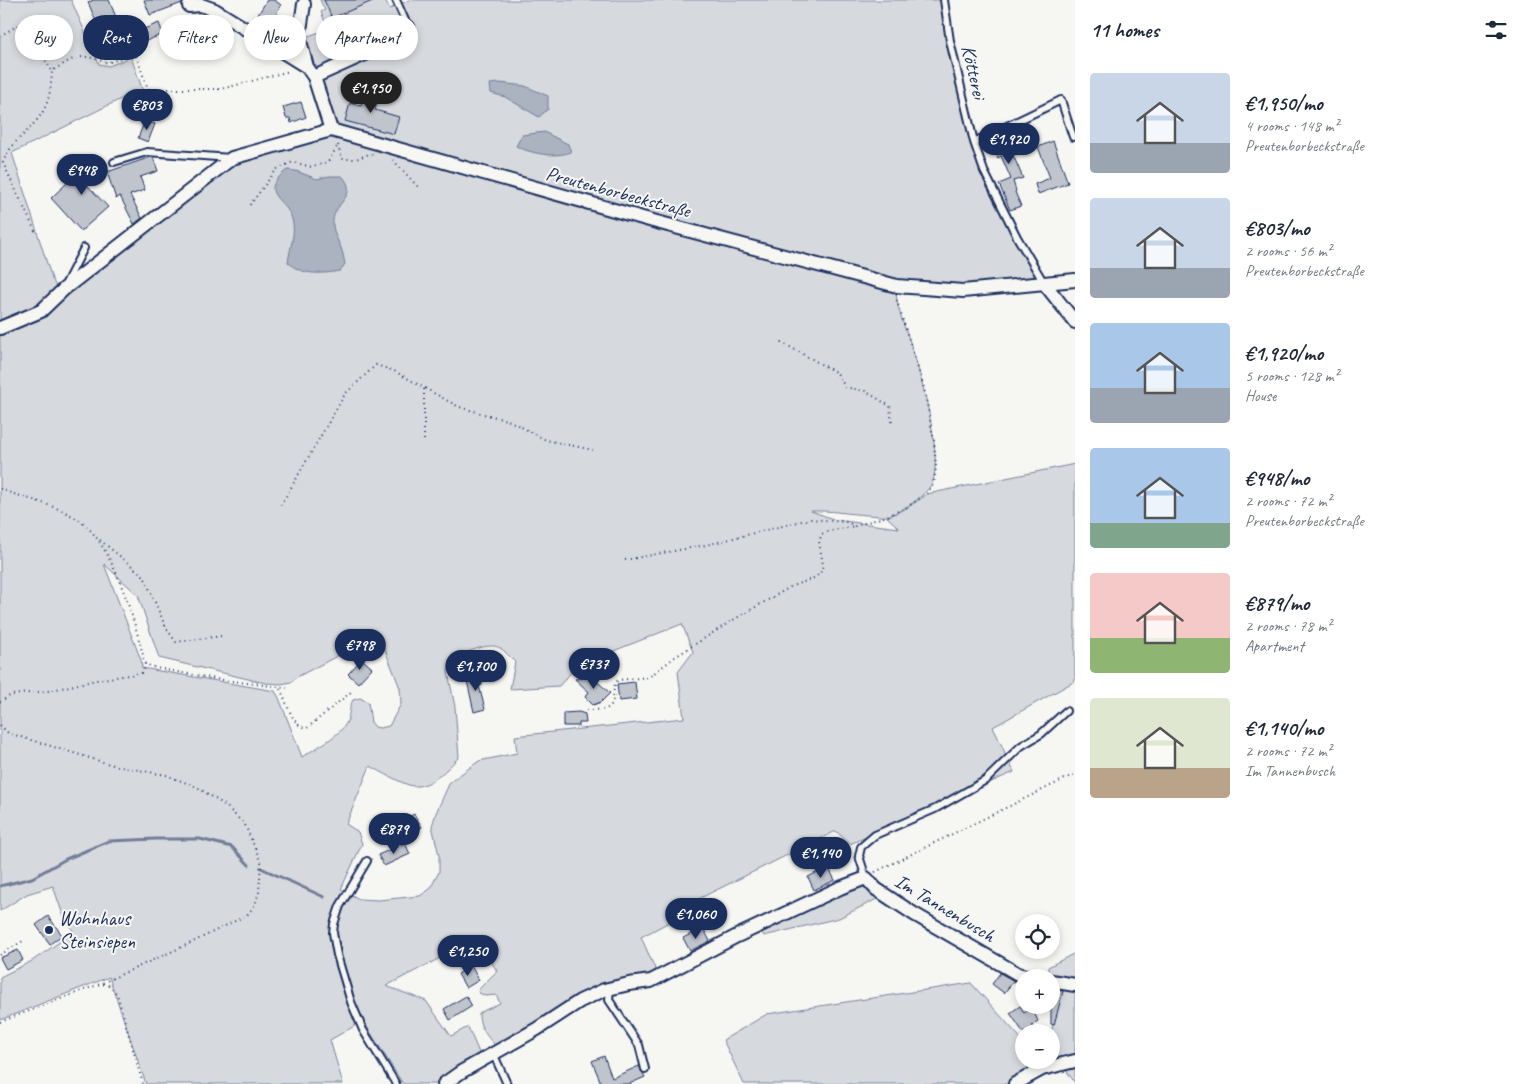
<!DOCTYPE html>
<html lang="en">
<head>
<meta charset="utf-8">
<style>
	:root { --surface:#fff; --page:#f6f6f7; --text:#1f2937; --muted:#747a83; --accent:#1b2f5e }
	body { margin:0; font-family:Caveat,sans-serif; background:var(--page); color:var(--text); height:100vh; display:flex; flex-direction:column; font-size:19px; white-space:nowrap }
	* { box-sizing:border-box; margin:0 }
	p { font-size:16px; color:var(--muted) }
	.icon { flex:none; width:28px; height:28px; fill:none; stroke:currentColor; stroke-width:2; stroke-linecap:round; stroke-linejoin:round }
	.map { position:relative; flex:1; overflow:hidden }
	.panel { display:flex; flex-direction:column; background:var(--surface); width:450px }
	.panel>* { flex:none }
	.hud { position:absolute; left:15px; top:15px; width:475px; height:45px; display:flex; gap:10px }
	.buttons { position:absolute; left:1015px; top:914px; display:grid; gap:10px }
	.buttons a { display:grid; place-items:center; width:45px; height:45px; border-radius:50%; background:var(--surface); box-shadow:0 2px 8px #0003; font-size:25px }
	.price { position:absolute; translate:-50% -42px; padding:0 11px; border-radius:18px; background:var(--accent); color:#fff; font-size:16px; line-height:32px; filter:drop-shadow(0 1px 2px #0008) }
	.price::after { content:''; position:absolute; left:50%; top:30px; width:15px; height:11px; margin-left:-8px; background:inherit; clip-path:polygon(0 0,100% 0,50% 100%) }
	.price.selected { background:#222; color:#fff }
	ul { padding:0; list-style:none }
	li { display:flex; align-items:center; gap:15px; height:125px; padding:0 15px }
	li span { display:grid; place-items:center; flex:none; width:140px; height:100px; border-radius:5px; color:#555 }
	li>.icon { margin-inline-start:auto }
	span .icon { width:60px; height:60px; fill:#fffc; stroke-width:1 }
	li b { font-size:21px }
	h2 { display:flex; justify-content:space-between; align-items:center; height:60px; padding:0 15px; font-size:21px }
	.chip { padding:0 18px; border-radius:22px; background:var(--surface); box-shadow:0 2px 8px #0003; font-size:18px; line-height:45px }
	.chip.selected { background:var(--accent); color:#fff }
	main { display:flex; flex:1; min-height:0 }
	.map>svg:first-child { display:block }
	.green { fill:#d6d9dd; stroke:#78849e; fill-rule:evenodd }
	.water { fill:#abb2c0; stroke:#717e99 }
	.lines { fill:none; stroke-linecap:round; stroke-linejoin:round }
	.stream { stroke:#717e99; stroke-width:3 }
	.building { fill:#c0c4cd; stroke:#1b2f5e }
	.service-casing { stroke:#1b2f5e; stroke-width:10 }
	.minor-casing { stroke:#1b2f5e; stroke-width:16 }
	.path { stroke:#1b2f5e; stroke-width:2; stroke-dasharray:1 4; stroke-linecap:butt }
	.service { stroke:#f6f6f2; stroke-width:6 }
	.minor { stroke:#f6f6f2; stroke-width:12 }
	.poi-dot { fill:#1b2f5e; stroke:#f6f6f2; stroke-width:2 }
	.labels { text-anchor:middle; dominant-baseline:central; stroke-width:4; stroke-linejoin:round; paint-order:stroke }
	.street-label { font-size:20px; fill:#1b2f5e; stroke:#f6f6f2 }
	.poi-label { font-size:20px; fill:#1b2f5e; stroke:#f6f6f2; text-anchor:start }
</style>
</head>
<body>
<main>
<div class="map">
<svg width="1075" height="1084" viewBox="0 0 1075 1084">
	<rect width="100%" height="100%" fill="#f6f6f2"/>
	<filter id="ink" filterUnits="userSpaceOnUse"><feTurbulence type="fractalNoise" baseFrequency=".02" numOctaves="2"/><feDisplacementMap in="SourceGraphic" scale="10" xChannelSelector="R" yChannelSelector="G"/><feConvolveMatrix kernelMatrix="1 2 1 2 8 2 1 2 1" color-interpolation-filters="sRGB"/></filter>
	<g filter="url(#ink)">
		<!-- green -->
		<path class="green" d="M 0,0 L 71,0 L 99,64 L 109,66 L 131,57 L 143,91 L 131,94 L 12,153 L 52,279 L 59,292 L 232,154 L 322,126 L 308,75 L 292,49 L 294,36 L 303,38 L 328,29 L 321,12 L 325,10 L 320,0 L 385,0 L 390,9 L 409,0 L 945,0 L 971,140 L 978,165 L 1005,222 L 1039,281 L 963,290 L 896,286 C 895,307 905,326 911,345 C 920,372 944,458 932,483 C 926,496 901,512 887,516 C 881,517 874,515 868,515 C 849,514 829,510 811,511 L 836,520 L 899,528 L 887,517 L 907,508 L 927,494 L 1075,464 L 1075,681 L 993,727 L 1014,772 L 850,844 L 836,831 L 678,909 L 675,919 L 641,937 L 657,973 L 593,990 L 559,1007 L 532,1028 L 496,1046 C 488,1038 478,1026 479,1013 L 500,1003 L 496,995 L 486,996 L 479,993 L 478,991 L 481,987 L 497,971 L 477,939 L 386,986 L 426,1001 L 451,1036 L 468,1027 L 480,1055 L 464,1064 L 436,1084 L 403,1084 L 364,1022 L 355,1003 L 348,1006 L 358,1024 L 330,1040 L 343,1084 L 146,1084 L 109,977 L 0,1020 L 0,977 L 32,961 L 74,932 L 63,915 L 53,886 L 27,894 L 0,911 ZM 104,564 L 138,595 L 159,658 L 265,683 L 281,684 L 291,682 L 297,677 L 339,655 L 347,642 L 356,634 L 369,632 L 376,635 L 385,650 L 400,688 L 401,704 L 389,726 L 380,728 L 375,727 L 371,722 L 368,702 L 360,698 L 353,700 C 349,707 350,712 348,719 C 343,735 315,748 302,757 L 279,698 L 275,691 L 142,668 L 141,660 ZM 682,624 L 693,652 L 678,672 L 684,718 L 515,736 L 517,753 L 479,761 L 450,782 L 436,813 L 432,826 L 439,855 L 439,872 L 430,889 L 420,896 L 378,900 L 359,899 L 341,889 L 362,844 L 358,832 L 346,824 L 370,766 C 380,771 404,785 413,786 C 431,788 448,768 459,757 L 455,707 L 448,672 L 451,661 C 461,654 489,641 500,648 C 505,651 510,657 515,662 L 510,689 L 559,686 L 578,665 Z
			M 865,880 L 881,897 L 839,918 L 764,936 L 758,926 Z
			M 1075,953 L 1075,1083 L 1051,1049 L 1051,1032 L 1063,989 L 1048,978 L 1048,967 Z
			M 971,983 L 1024,1042 L 1024,1060 L 1040,1060 L 1044,1065 L 1011,1084 L 744,1084 L 723,1040 L 767,1014 Z"/>
		<!-- water -->
		<path class="water" d="M 500,83 L 525,86 L 548,96 L 548,109 L 539,117 L 505,97 L 491,93 L 490,84 Z
			M 134,97 C 142,99 153,101 157,110 L 155,114 L 134,118 L 129,116 L 127,110 L 129,101 Z
			M 544,132 L 568,144 L 571,152 C 555,158 532,154 516,146 L 522,135 Z
			M 287,170 L 296,171 L 317,179 L 329,176 L 342,176 C 360,195 334,202 333,221 C 332,231 338,240 341,248 C 343,253 344,259 345,264 L 340,271 C 322,274 301,276 288,262 C 290,248 296,233 292,219 C 287,199 255,194 287,170 Z"/>
		<g class="lines">
			<!-- stream -->
			<path class="stream" d="M 261,868 L 324,897
				M 0,886 L 32,878 L 66,859 L 109,841 L 156,839 L 200,839 L 232,847 L 249,865"/>
		</g>
		<!-- building -->
		<path class="building" d="M 94,0 L 109,0 L 124,37 L 159,23 L 163,34 L 110,56 L 88,2 Z
			M 144,0 L 184,0 L 182,3 L 150,15 Z
			M 267,0 L 274,0 L 281,5 L 276,13 L 287,20 L 279,33 L 256,18 Z
			M 324,0 L 375,0 L 332,18 Z
			M 366,87 L 380,91 L 375,110 L 399,117 L 394,134 L 345,121 L 350,103 L 361,106 Z
			M 301,102 L 306,117 L 291,123 L 290,118 L 286,118 L 283,107 Z
			M 145,120 L 155,124 L 148,142 L 138,138 Z
			M 1020,128 L 1025,138 L 1009,146 L 1023,178 L 1013,181 L 1016,191 L 1015,192 L 1021,206 L 1010,210 L 999,184 L 1011,179 L 1001,156 L 998,158 L 989,143 Z
			M 1053,141 L 1068,183 L 1038,194 L 1035,184 L 1050,178 L 1038,147 Z
			M 95,157 L 106,168 L 87,185 L 108,207 L 81,231 L 51,198 Z
			M 151,157 L 153,157 L 158,171 L 140,177 L 145,190 L 130,195 L 142,218 L 134,224 L 120,196 L 116,199 L 107,172 Z
			M 362,659 L 372,668 L 358,683 L 348,674 Z
			M 479,673 L 482,685 L 479,686 L 485,709 L 474,712 L 466,676 Z
			M 591,676 L 610,693 L 601,702 L 593,705 L 585,697 L 589,692 L 575,679 Z
			M 635,682 L 637,699 L 619,701 L 617,684 Z
			M 579,712 L 585,714 L 586,723 L 579,723 L 579,726 L 563,726 L 563,713 Z
			M 414,814 L 422,827 L 409,835 L 401,822 Z
			M 405,843 L 410,854 L 384,866 L 378,855 Z
			M 828,867 L 835,880 L 814,890 L 808,877 Z
			M 48,916 L 62,935 L 50,944 L 36,925 Z
			M 703,928 L 710,941 L 690,951 L 683,938 Z
			M 18,950 L 23,960 L 6,969 L 0,958 Z
			M 471,966 L 479,980 L 466,988 L 458,974 Z
			M 1000,973 L 1014,981 L 1004,993 L 992,984 Z
			M 1051,989 L 1063,991 L 1054,1025 L 1051,1024 Z
			M 466,996 L 472,1006 L 450,1020 L 444,1009 Z
			M 1020,1006 L 1024,1013 L 1032,1008 L 1038,1021 L 1032,1025 L 1035,1030 L 1030,1032 L 1023,1032 L 1010,1013 Z
			M 604,1056 L 612,1078 L 639,1066 L 645,1077 L 629,1084 L 598,1084 L 601,1083 L 592,1061 Z"/>
		<g class="lines">
			<!-- service casing -->
			<g class="service-casing">
				<path id="service" d="M 396,0 L 408,27
					M 944,0 L 950,41 L 974,142 L 984,171 L 1017,237 L 1044,283
					M 974,142 L 1061,100 L 1073,137
					M 114,162 L 147,152 L 231,158
					M 66,283 L 84,248
					M 367,861 L 340,906 L 334,924 L 333,933 L 337,955 L 351,1002 L 363,1030 L 396,1084
					M 866,878 L 859,856 L 861,847 L 875,835 L 935,809 L 986,780 L 1021,746 L 1041,734 L 1066,711
					M 610,988 L 609,1000 L 639,1045 L 645,1069
					M 493,1053 L 507,1084"/>
			</g>
			<!-- minor casing -->
			<g class="minor-casing">
				<path id="minor" d="M 304,4 L 299,37 L 307,67 L 314,77 L 331,130
					M 189,6 L 201,5 L 215,10 L 307,67
					M 314,77 L 403,37 L 408,27
					M 1044,283 L 1075,322
					M 0,328 L 41,311 L 64,289 L 232,158 L 331,130 L 653,221 L 897,286 L 963,291 L 1075,280
					M 1051,981 L 1075,985
					M 444,1084 L 461,1072 L 537,1029 L 580,1001 L 604,990 L 629,984 L 651,981 L 737,936 L 840,888 L 866,878 L 876,889 L 914,914 L 1018,974 L 1034,978
					M 1015,1084 L 1042,1069 L 1075,1061"/>
			</g>
			<!-- path -->
			<path class="path" d="M 0,36 L 22,23 L 52,71
				M 338,145 L 342,159 L 356,159 L 369,154 L 375,155
				M 393,160 L 419,188
				M 250,205 L 277,169 L 293,162 L 312,167 L 328,162 L 338,145 L 337,144
				M 35,231 L 3,163 C 10,143 23,137 36,121 C 49,107 51,89 52,71 C 75,57 81,52 107,63 L 135,53 L 148,89 L 221,89 L 290,71
				M 781,342 L 837,373 L 845,387 L 865,391 L 890,406 L 892,424
				M 424,440 L 424,388
				M 0,489 C 26,499 55,504 79,520 C 113,543 136,624 145,664 L 156,668 L 216,679 L 287,688
				M 281,505 L 345,394 L 376,365 L 394,371 L 459,407 L 510,421 L 546,440 L 593,450
				M 100,540 L 144,576 L 166,628 L 176,642 L 222,636
				M 625,560 L 706,545 L 810,519 L 847,522 L 855,526 L 887,516 L 907,507 L 927,494 L 934,482 L 936,467 L 934,441 L 924,388 L 896,298
				M 280,689 C 287,701 292,728 307,728 L 351,692
				M 0,702 L 11,695 L 48,691 L 96,680 L 141,673 L 144,671 L 145,664
				M 587,710 C 593,710 600,710 605,709 C 619,705 609,689 618,680 L 649,677 L 675,657 L 733,620 L 792,586 L 812,579 L 820,574 L 823,565 L 819,541 L 822,534 L 829,531 L 855,526
				M 0,725 L 8,733 L 116,766 L 166,775 L 197,787 L 226,806 L 245,825 L 261,862 L 259,892 L 255,905 L 247,915 L 195,941 L 100,984
				M 875,872 L 1075,774
				M 0,955 L 23,941
				M 0,1022 L 100,984 L 108,985 L 117,994 L 143,1084"/>
			<!-- service -->
			<use href="#service" class="service"/>
			<!-- minor -->
			<use href="#minor" class="minor"/>
		</g>
	</g>
	<!-- markers -->
	<circle class="poi-dot" cx="49" cy="930" r="5"/>
	<g class="labels">
		<!-- street labels -->
		<g class="street-label">
			<text transform="translate(974 72) rotate(77)">Kötterei</text>
			<text transform="translate(618 192) rotate(15)">Preutenborbeckstraße</text>
			<text transform="translate(945 908) rotate(31)">Im Tannenbusch</text>
		</g>
		<!-- poi labels -->
		<g class="poi-label">
			<text x="59" y="918">Wohnhaus<tspan x="59" dy="23">Steinsiepen</tspan></text>
		</g>
	</g>
</svg>
<div class="buttons">
<a><svg class="icon" aria-label="locate" viewBox="0 0 24 24"><circle cx="12" cy="12" r="6"/><path d="M12 2v4M12 18v4M2 12h4M18 12h4"/></svg></a>
<a>+</a>
<a>−</a>
</div>
<b class="price selected" style="left:371px;top:114px">€1,950</b>
<b class="price" style="left:147px;top:131px">€803</b>
<b class="price" style="left:1009px;top:165px">€1,920</b>
<b class="price" style="left:82px;top:196px">€948</b>
<b class="price" style="left:360px;top:671px">€798</b>
<b class="price" style="left:594px;top:690px">€737</b>
<b class="price" style="left:476px;top:692px">€1,700</b>
<b class="price" style="left:394px;top:855px">€879</b>
<b class="price" style="left:821px;top:879px">€1,140</b>
<b class="price" style="left:696px;top:940px">€1,060</b>
<b class="price" style="left:468px;top:977px">€1,250</b>
<div class="hud">
<a class="chip">Buy</a>
<a class="chip selected">Rent</a>
<a class="chip">Filters</a>
<a class="chip">New</a>
<a class="chip">Apartment</a>
</div>
</div>
<section class="panel">
<h2>11 homes<svg class="icon" aria-label="filters" viewBox="0 0 24 24"><path d="M4 7h16M4 17h16"/><circle cx="9" cy="7" r="2"/><circle cx="15" cy="17" r="2"/></svg></h2>
<ul>
<li><span style="background:linear-gradient(#c9d6e8 70%,#9aa5b1 0)"><svg class="icon" aria-label="home" viewBox="0 0 24 24"><path d="M3 11l9-7 9 7M6 9v11h12V9"/></svg></span><div><b>€1,950/mo</b><p>4 rooms · 148 m²</p><p>Preutenborbeckstraße</p></div></li>
<li><span style="background:linear-gradient(#c9d6e8 70%,#9aa5b1 0)"><svg class="icon" aria-label="home" viewBox="0 0 24 24"><path d="M3 11l9-7 9 7M6 9v11h12V9"/></svg></span><div><b>€803/mo</b><p>2 rooms · 56 m²</p><p>Preutenborbeckstraße</p></div></li>
<li><span style="background:linear-gradient(#a9c7e8 65%,#9aa5b1 0)"><svg class="icon" aria-label="home" viewBox="0 0 24 24"><path d="M3 11l9-7 9 7M6 9v11h12V9"/></svg></span><div><b>€1,920/mo</b><p>5 rooms · 128 m²</p><p>House</p></div></li>
<li><span style="background:linear-gradient(#a9c7e8 75%,#7fa58c 0)"><svg class="icon" aria-label="home" viewBox="0 0 24 24"><path d="M3 11l9-7 9 7M6 9v11h12V9"/></svg></span><div><b>€948/mo</b><p>2 rooms · 72 m²</p><p>Preutenborbeckstraße</p></div></li>
<li><span style="background:linear-gradient(#f6c9c9 65%,#8fb573 0)"><svg class="icon" aria-label="home" viewBox="0 0 24 24"><path d="M3 11l9-7 9 7M6 9v11h12V9"/></svg></span><div><b>€879/mo</b><p>2 rooms · 78 m²</p><p>Apartment</p></div></li>
<li><span style="background:linear-gradient(#dfe7d0 70%,#b9a48a 0)"><svg class="icon" aria-label="home" viewBox="0 0 24 24"><path d="M3 11l9-7 9 7M6 9v11h12V9"/></svg></span><div><b>€1,140/mo</b><p>2 rooms · 72 m²</p><p>Im Tannenbusch</p></div></li>
</ul>
</section>
</main>
</body>
</html>
